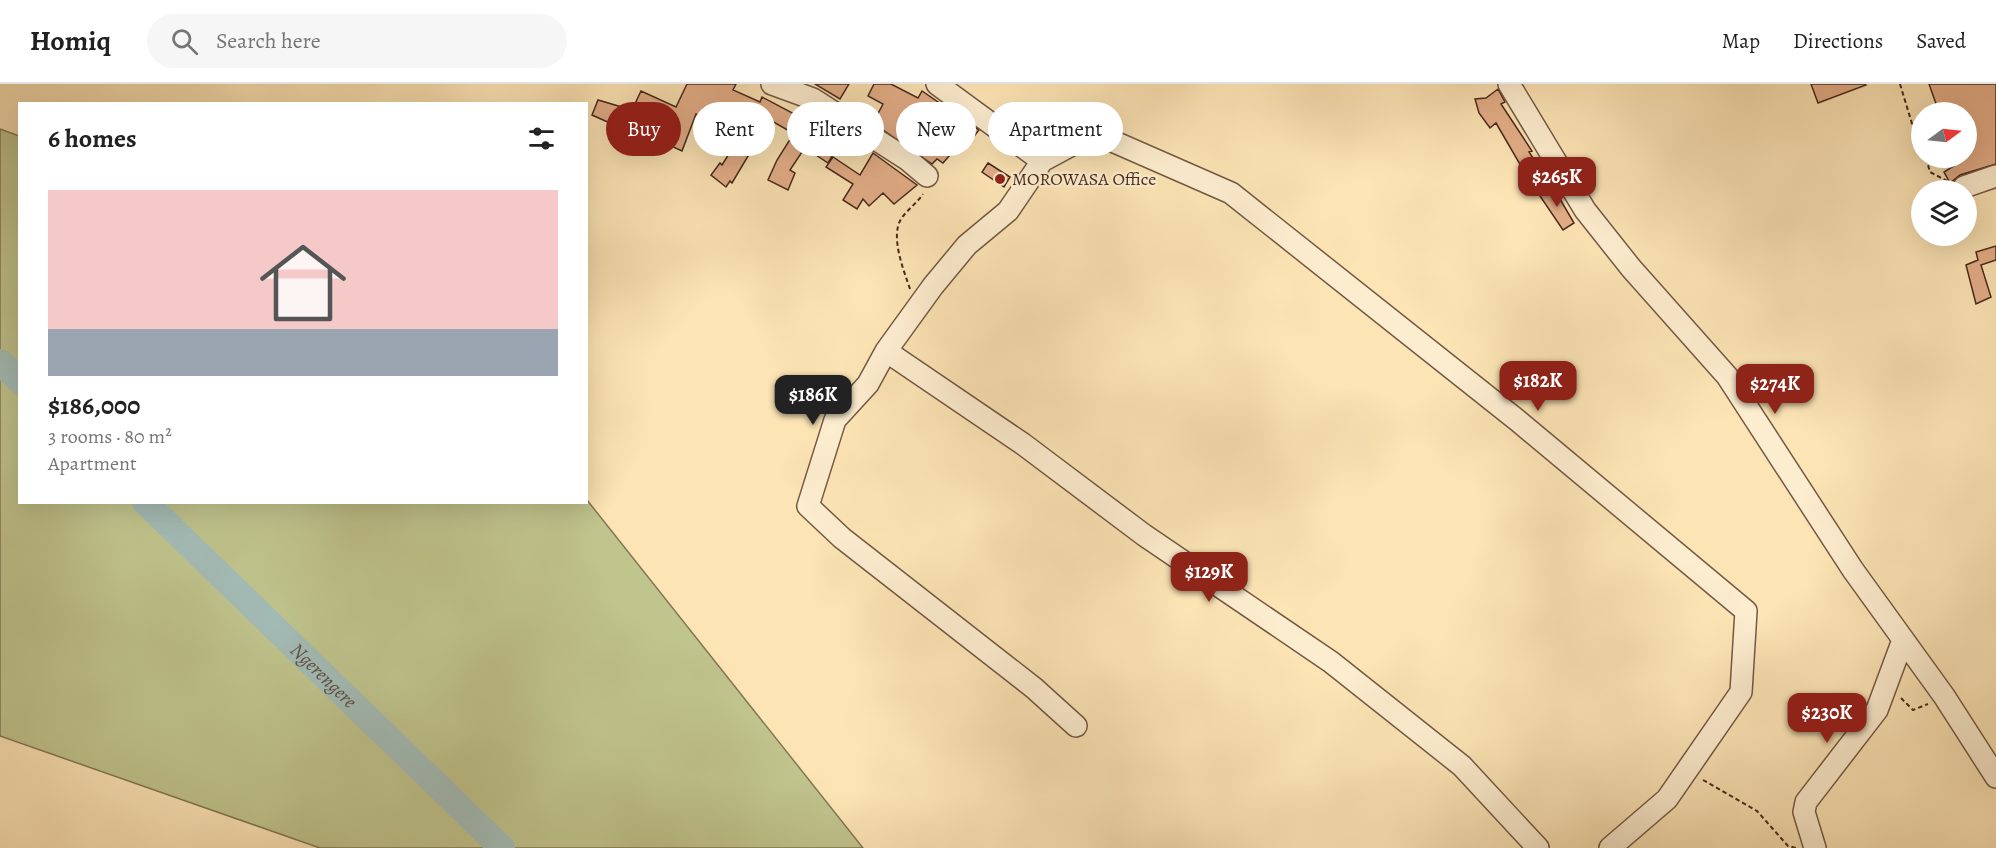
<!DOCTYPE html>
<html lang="en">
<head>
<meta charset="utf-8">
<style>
	:root { --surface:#fff; --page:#f6f6f6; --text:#222; --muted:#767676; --line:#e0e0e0; --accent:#8f2418 }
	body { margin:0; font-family:Alegreya,serif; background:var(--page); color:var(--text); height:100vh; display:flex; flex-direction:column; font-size:22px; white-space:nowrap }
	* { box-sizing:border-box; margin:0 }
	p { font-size:20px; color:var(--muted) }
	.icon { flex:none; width:33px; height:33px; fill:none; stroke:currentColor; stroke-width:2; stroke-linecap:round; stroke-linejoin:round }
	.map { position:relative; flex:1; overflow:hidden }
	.sheet { position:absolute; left:18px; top:18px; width:570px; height:402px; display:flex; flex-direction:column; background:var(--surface); border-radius:0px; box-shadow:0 6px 24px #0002 }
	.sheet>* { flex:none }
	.guide { position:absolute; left:606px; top:18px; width:570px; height:54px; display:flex; gap:12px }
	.needle { width:39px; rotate:75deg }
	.tools { position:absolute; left:1911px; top:18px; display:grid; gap:12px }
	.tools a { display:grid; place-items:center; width:66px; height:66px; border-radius:50%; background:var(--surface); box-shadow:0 6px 24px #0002; font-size:30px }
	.price { position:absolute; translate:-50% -51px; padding:0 14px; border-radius:12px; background:var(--accent); color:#fff; font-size:20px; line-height:39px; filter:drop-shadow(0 2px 3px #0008) }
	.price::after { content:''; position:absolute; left:50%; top:36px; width:18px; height:14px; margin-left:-9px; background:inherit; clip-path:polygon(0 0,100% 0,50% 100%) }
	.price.selected { background:#222; color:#fff }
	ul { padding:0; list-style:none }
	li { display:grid; align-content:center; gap:12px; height:318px; padding:0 30px }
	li+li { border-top:2px solid var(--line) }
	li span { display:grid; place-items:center; height:186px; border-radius:0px; color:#555 }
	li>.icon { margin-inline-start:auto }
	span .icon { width:108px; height:108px; fill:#fffc; stroke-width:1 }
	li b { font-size:26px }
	h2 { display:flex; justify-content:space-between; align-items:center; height:72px; padding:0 30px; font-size:26px }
	.chip { padding:0 21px; border-radius:27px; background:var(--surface); box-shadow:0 6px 24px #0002; font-size:21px; line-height:54px }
	.chip.selected { background:var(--accent); color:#fff }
	header { display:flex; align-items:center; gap:36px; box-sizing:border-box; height:84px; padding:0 30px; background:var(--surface); border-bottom:2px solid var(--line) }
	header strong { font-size:28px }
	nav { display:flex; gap:33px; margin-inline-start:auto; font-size:21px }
	.search { width:420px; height:54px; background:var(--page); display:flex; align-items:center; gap:15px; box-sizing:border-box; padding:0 21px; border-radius:33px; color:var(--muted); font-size:22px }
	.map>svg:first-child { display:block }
	.green { fill:#c0c48d; stroke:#847755; stroke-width:1.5 }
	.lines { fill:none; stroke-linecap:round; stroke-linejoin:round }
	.river { stroke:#a3bcb7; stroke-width:26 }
	.building { fill:#e4ae88; stroke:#472a1d; stroke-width:1.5 }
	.minor-casing { stroke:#745843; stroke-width:24 }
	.path { stroke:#472a1d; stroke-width:2; stroke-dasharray:4.5 3; stroke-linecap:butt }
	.minor { stroke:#fdedcf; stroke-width:21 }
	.poi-dot { fill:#8f2418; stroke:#fdedcf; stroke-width:2 }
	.labels { text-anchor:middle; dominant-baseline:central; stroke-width:4.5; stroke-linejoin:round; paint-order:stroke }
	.poi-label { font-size:18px; fill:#472a1d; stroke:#fdedcf; text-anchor:start }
	.water-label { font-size:20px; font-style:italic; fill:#5e4e44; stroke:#fdedcf }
</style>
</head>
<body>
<header>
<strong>Homiq</strong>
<div class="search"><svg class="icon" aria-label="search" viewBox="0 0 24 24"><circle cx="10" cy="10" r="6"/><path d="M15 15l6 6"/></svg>Search here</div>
<nav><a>Map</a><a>Directions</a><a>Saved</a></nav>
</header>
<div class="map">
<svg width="1996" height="764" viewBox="0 0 1996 764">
	<rect width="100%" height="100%" fill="#fce4b5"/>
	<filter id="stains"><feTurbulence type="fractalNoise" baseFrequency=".00333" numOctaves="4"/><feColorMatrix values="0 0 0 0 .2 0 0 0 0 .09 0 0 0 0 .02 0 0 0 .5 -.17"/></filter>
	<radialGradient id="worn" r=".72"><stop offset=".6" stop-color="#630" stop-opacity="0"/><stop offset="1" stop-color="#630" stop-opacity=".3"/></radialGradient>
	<!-- green -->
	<path class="green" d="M 0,45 L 19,52 L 20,418 L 586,418 L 587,416 L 863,764 L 320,764 L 0,652 Z"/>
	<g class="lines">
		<!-- river -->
		<g class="river">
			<path d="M 0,278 L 20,297"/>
			<path id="s1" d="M 145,418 L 502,764"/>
		</g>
	</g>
	<!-- building -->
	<path class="building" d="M 687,0 L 736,0 L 733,6 L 760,18 L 762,13 L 800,33 L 791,48 L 763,32 L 748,59 L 754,62 L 732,99 L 730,97 L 726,103 L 711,91 L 720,79 L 722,81 L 742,49 L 703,30 L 702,33 L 696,30 L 682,67 L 623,40 L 621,44 L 592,31 L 598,16 L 632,26 L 641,7 L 676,23 Z
		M 815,0 L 849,0 L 840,15 Z
		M 874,0 L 891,0 L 918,14 L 922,7 L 979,46 L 971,56 L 958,45 L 943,66 L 950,71 L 943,79 L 937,75 L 932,80 L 873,39 L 883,20 L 868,12 Z
		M 1811,0 L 1865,0 L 1866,1 L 1818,19 Z
		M 1929,0 L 1996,0 L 1996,80 L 1960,91 L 1950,99 L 1944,88 L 1957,80 L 1955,74 L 1966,74 L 1966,28 L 1939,28 Z
		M 1498,5 L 1505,18 L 1501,20 L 1532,67 L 1529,68 L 1537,80 L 1525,89 L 1496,39 L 1490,44 L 1479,29 L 1475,15 L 1486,14 Z
		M 827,40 L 844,51 L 828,79 L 810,67 Z
		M 794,49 L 808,59 L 790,86 L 795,89 L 788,106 L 768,96 L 777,76 Z
		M 873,69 L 917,101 L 894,120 L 883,109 L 869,122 L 863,115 L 857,125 L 843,116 L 853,100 L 826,83 L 833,73 L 860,91 Z
		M 988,79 L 1010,93 L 1004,103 L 982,88 Z
		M 1553,103 L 1574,139 L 1563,146 L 1540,112 Z
		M 1996,162 L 1996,176 L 1981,181 L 1991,213 L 1976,220 L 1966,181 L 1978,176 L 1976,168 Z"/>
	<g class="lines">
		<!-- minor casing -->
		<g class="minor-casing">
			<path id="minor" d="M 772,0 L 813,15 L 908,76 L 927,92
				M 937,0 L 1042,77 L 1008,127 L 967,161 L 933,202 L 886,267 L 868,300 L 835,336 L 808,422 L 842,454 L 1034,604 L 1076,642
				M 1509,0 L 1585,126 L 1631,184 L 1727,292 L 1853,486 L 1944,612 L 1996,693
				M 1042,77 L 1094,49 L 1231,109 L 1517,336 L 1746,527 L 1741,608 L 1667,715 L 1610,764
				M 1964,103 L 1996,92
				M 886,267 L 1023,360 L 1144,451 L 1331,578 L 1462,682 L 1538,764
				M 1815,764 L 1804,728 L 1806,718 L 1877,626 L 1903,556"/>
		</g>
		<!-- path -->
		<path class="path" d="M 1900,0 L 1913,43 L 1922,59
			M 1926,74 L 1930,88 L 1947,97
			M 910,205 C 904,187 890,153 901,135 C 907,126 917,119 923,110
			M 1901,614 L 1913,626 L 1928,620
			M 1703,696 L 1757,727 L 1788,762 L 1796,764"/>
		<!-- minor -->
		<use href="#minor" class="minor"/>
	</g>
	<!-- markers -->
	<circle class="poi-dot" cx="1000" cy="95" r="6"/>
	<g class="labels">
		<!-- poi labels -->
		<g class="poi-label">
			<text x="1012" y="95">MOROWASA Office</text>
		</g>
		<!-- water labels -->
		<g class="water-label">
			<text stroke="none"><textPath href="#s1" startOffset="249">Ngerengere</textPath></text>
		</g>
	</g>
	<rect width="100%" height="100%" filter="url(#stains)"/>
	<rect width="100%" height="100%" fill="url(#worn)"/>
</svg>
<div class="tools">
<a><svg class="needle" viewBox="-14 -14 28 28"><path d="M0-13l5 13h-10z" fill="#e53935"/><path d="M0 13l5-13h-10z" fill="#767676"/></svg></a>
<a><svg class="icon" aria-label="layers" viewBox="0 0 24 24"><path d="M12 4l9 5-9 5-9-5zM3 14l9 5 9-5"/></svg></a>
</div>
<b class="price" style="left:1557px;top:124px">$265K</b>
<b class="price" style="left:1538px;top:328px">$182K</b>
<b class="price" style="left:1775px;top:331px">$274K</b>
<b class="price selected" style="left:813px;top:342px">$186K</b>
<b class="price" style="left:1209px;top:519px">$129K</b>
<b class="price" style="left:1827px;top:660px">$230K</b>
<div class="guide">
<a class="chip selected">Buy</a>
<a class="chip">Rent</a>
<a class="chip">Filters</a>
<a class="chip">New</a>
<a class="chip">Apartment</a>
</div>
<section class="sheet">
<h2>6 homes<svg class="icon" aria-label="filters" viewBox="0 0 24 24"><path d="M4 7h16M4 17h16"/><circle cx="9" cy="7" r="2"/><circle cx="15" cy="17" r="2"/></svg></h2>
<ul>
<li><span style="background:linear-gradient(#f6c9c9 75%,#9aa5b1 0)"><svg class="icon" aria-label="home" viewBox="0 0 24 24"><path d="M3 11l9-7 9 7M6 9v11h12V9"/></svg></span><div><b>$186,000</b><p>3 rooms · 80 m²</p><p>Apartment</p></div></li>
</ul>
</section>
</div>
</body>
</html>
